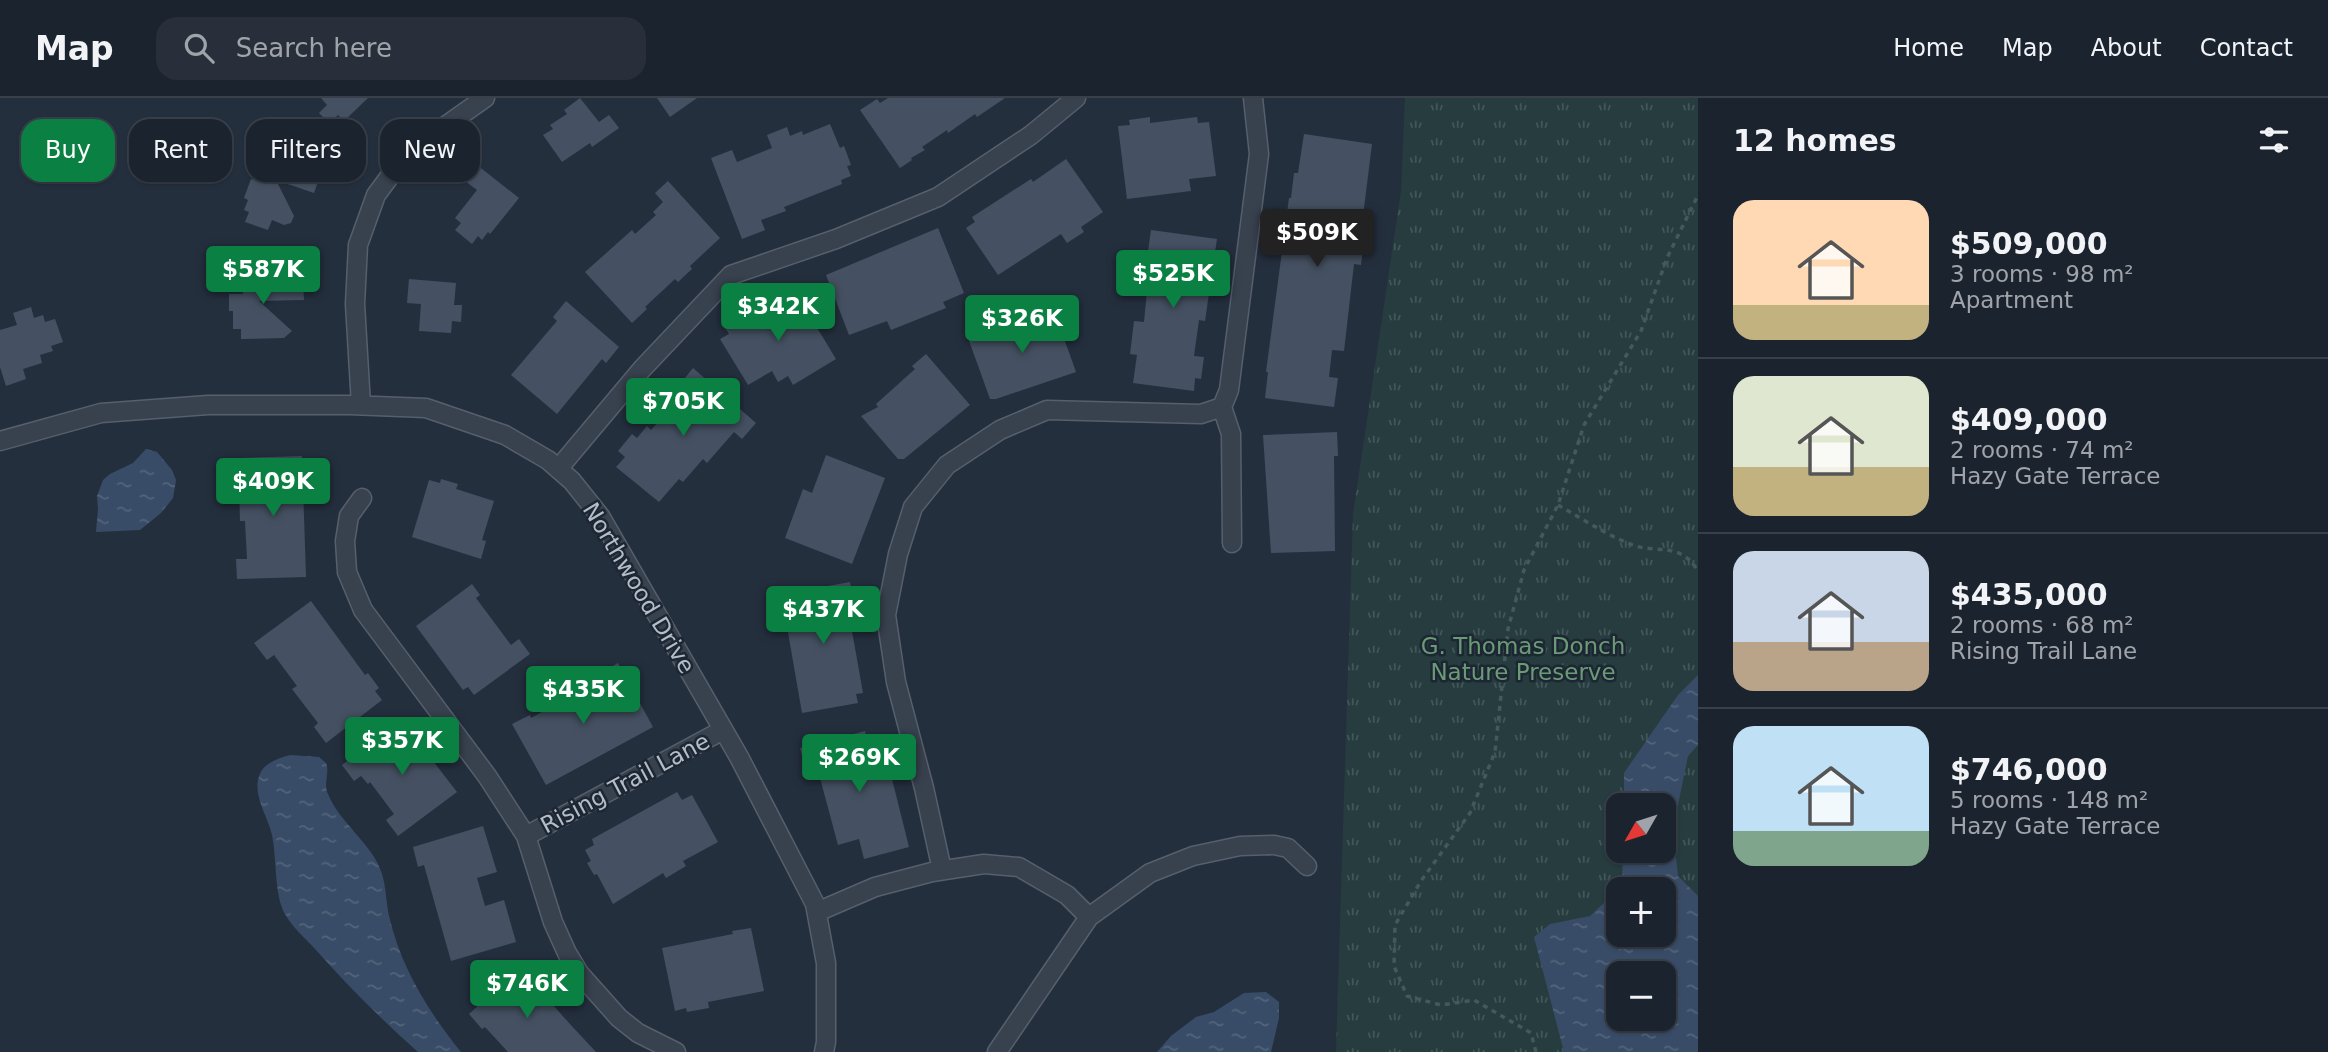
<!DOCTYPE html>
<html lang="en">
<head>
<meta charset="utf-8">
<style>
	:root { --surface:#1b232e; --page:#282f3a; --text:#f1f3f6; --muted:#a0a4aa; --line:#39404a; --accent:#0b8043 }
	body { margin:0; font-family:"DejaVu Sans",sans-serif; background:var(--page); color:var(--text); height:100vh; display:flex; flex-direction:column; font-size:26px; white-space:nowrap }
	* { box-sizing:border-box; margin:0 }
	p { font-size:23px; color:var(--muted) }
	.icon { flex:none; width:38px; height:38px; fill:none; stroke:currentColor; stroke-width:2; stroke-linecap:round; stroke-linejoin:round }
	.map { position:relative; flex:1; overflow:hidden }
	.sheet { display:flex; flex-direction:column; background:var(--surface); width:630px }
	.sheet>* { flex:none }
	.hud { position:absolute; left:21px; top:21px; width:665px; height:63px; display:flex; gap:14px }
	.needle { width:46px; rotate:231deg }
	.fabs { position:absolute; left:1606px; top:695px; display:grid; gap:14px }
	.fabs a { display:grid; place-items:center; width:70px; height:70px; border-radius:14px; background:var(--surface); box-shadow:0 2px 5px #0004,0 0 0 2px var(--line); font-size:35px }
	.price { position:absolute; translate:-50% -60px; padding:0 16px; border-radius:7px; background:var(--accent); color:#fff; font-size:23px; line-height:46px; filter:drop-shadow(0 2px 4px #0008) }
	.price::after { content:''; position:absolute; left:50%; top:42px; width:21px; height:16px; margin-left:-10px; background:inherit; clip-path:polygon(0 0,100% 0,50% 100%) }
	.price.on { background:#222; color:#fff }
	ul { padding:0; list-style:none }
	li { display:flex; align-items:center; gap:21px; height:175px; padding:0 35px }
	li+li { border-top:2px solid var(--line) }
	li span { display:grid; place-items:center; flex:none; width:196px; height:140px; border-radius:21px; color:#555 }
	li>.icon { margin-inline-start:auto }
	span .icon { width:84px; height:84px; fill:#fffc; stroke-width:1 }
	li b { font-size:30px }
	h2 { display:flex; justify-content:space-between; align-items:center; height:84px; padding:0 35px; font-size:30px }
	.tag { padding:0 24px; border-radius:21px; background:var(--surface); box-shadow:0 2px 5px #0004,0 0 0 2px var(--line); font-size:24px; line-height:63px }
	.tag.on { background:var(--accent); color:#fff }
	header { display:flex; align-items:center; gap:42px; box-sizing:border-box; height:98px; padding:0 35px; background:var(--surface); border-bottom:2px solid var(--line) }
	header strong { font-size:33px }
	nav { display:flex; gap:38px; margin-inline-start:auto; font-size:24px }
	.search { width:490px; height:63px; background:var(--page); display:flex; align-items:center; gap:18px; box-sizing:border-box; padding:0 24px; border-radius:21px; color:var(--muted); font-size:26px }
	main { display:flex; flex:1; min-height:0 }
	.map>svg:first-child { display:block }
	.park { fill:url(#park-tufts); fill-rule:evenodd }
	.water { fill:url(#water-ripples); fill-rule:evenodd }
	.building { fill:#455162 }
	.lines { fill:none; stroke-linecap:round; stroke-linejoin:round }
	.minor-casing { stroke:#565f6c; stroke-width:21 }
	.path { stroke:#44595c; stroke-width:3.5; stroke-dasharray:5 5; stroke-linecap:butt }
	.minor { stroke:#38414e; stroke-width:18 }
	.labels { text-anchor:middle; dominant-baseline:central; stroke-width:5; stroke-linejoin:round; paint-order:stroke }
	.street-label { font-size:23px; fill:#b4bcc9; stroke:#1d2633 }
	.park-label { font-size:23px; fill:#6b9a76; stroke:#1d2633 }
</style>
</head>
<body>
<header>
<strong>Map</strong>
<div class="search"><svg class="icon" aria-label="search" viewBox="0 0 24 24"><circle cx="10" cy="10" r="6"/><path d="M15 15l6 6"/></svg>Search here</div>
<nav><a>Home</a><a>Map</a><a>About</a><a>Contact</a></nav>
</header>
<main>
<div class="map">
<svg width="1698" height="954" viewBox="0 0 1698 954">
	<defs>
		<pattern id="park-tufts" width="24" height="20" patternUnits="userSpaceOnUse" patternTransform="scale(1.75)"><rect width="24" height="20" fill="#263c3f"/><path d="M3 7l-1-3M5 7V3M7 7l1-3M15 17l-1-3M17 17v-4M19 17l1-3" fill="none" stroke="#435659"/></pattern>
		<pattern id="water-ripples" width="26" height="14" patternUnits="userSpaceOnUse" patternTransform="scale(1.75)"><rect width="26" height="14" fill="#394c67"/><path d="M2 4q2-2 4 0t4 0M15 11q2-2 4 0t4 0" fill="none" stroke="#53647b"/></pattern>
	</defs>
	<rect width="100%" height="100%" fill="#242f3e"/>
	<!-- park -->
	<path class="park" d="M 1405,0 L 1698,0 L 1698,954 L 1336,954 L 1353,416 L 1401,93 ZM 1619,707 L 1664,707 L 1664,752 L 1619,752 ZM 1619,791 L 1664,791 L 1664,836 L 1619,836 ZM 1619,875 L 1664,875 L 1664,920 L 1619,920 Z"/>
	<!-- water -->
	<path class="water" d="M 146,351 L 157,354 L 172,372 L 176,382 L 173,400 L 161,415 L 140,432 L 96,434 L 98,411 L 97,398 L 103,382 L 110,376 L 133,365 Z
		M 1698,577 L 1698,647 L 1688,658 L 1673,731 L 1678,778 L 1698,798 L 1698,954 L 1564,954 L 1534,839 L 1550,826 L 1590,818 L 1622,788 L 1623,753 L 1664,752 L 1664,707 L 1624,707 L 1624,675 L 1678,597 ZM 1664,791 L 1664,836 L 1619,836 L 1619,791 ZM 1664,875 L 1664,920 L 1619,920 L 1619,875 Z
		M 290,657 L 319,659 L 326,665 C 330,675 323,686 328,696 C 340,726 373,746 382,776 C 386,789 386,804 389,818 C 401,870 428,913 461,954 L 418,954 C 382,922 348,888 316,852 C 306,841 292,829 285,816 C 274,797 277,760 272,737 C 268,718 251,696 260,676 C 264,665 279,660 290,657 Z
		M 1266,894 L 1279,904 L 1279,920 L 1271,954 L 1157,954 L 1171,938 L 1196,919 L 1214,914 L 1244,895 Z"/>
	<!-- building -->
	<path class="building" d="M 321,0 L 368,0 L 344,23 L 338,17 L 329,25 L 319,15 L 327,7 Z
		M 580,0 L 599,24 L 609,17 L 619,30 L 592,49 L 590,45 L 562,64 L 543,37 L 553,31 L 550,27 L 567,16 L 564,12 Z
		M 657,0 L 697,0 L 670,19 Z
		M 888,0 L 1005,0 L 977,19 L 975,16 L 948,35 L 947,32 L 922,49 L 925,52 L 911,60 L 912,62 L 900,70 L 860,12 L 877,1 L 880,5 Z
		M 1150,19 L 1150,25 L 1197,19 L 1198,25 L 1209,24 L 1216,78 L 1189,81 L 1191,93 L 1127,101 L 1118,28 L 1130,27 L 1129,22 Z
		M 830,26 L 840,50 L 844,48 L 851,67 L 847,68 L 851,78 L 841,82 L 842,86 L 784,109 L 786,113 L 761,122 L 765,132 L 742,141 L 711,60 L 732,52 L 737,64 L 772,50 L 767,37 L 787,29 L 790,38 L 802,33 L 803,37 Z
		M 1304,36 L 1372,46 L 1360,142 L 1364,143 L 1361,167 L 1354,166 L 1344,253 L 1332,252 L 1329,279 L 1338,280 L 1334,309 L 1265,300 L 1268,274 L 1266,274 L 1289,100 L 1291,100 L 1294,75 L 1298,75 Z
		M 269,46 L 284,52 L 281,61 L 321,75 L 314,95 L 276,82 L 294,118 L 291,125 L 284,127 L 272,122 L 268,132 L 245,124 L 249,114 L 244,112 L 248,102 L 244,100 L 251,81 L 256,82 Z
		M 1066,61 L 1103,114 L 1081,129 L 1084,134 L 1067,145 L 1061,136 L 998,177 L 966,130 L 975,124 L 972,119 L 1031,81 L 1033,84 Z
		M 477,67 L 519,100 L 490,136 L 488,134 L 482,142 L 478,138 L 472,146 L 455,132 L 461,125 L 455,120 L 477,92 L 465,83 Z
		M 668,83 L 720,140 L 690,168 L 692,171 L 678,184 L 675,181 L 645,209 L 647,211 L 632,225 L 585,174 L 632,132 L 635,136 L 656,117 L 653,114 L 663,104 L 655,95 Z
		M 938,130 L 964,195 L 943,204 L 946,210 L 891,232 L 887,223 L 849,237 L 826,177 Z
		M 1151,132 L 1217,141 L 1205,223 L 1199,222 L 1194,258 L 1204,259 L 1201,281 L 1195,280 L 1194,293 L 1133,285 L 1137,257 L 1130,256 L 1134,223 L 1144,224 L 1147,193 L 1137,192 L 1139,167 L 1145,174 Z
		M 303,179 L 304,202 L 259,203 L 292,233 L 284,240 L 241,241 L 241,231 L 233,231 L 233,213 L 229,213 L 229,196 L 243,196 L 242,180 Z
		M 409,181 L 456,185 L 454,207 L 462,207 L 461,224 L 452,223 L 451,235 L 419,233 L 421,206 L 407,205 Z
		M 793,190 L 836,261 L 793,287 L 788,278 L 778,284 L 772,273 L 748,287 L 720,241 L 729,236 L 724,228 L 742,217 L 749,228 L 781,209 L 776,200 Z
		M 566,203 L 619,249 L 606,265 L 602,261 L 557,316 L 511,277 L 557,223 L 553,219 Z
		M 1051,204 L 1076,274 L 996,301 L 990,301 L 967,237 L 984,231 L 985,236 L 999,231 L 1000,235 L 1037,222 L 1033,210 Z
		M 31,209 L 34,220 L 43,217 L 45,224 L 55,221 L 63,244 L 51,248 L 53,253 L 40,257 L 42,265 L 23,271 L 26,281 L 6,288 L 0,269 L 0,232 L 17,227 L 13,215 Z
		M 926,256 L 970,307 L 904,361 L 898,361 L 861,318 L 878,309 L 876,306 L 915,271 L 912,268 Z
		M 693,270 L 756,325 L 742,341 L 734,334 L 707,365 L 703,361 L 683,384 L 679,381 L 659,404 L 616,369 L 625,359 L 618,353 L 632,336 L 637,340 L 647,328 L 651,332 L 679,301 L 684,305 L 696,294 L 684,281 Z
		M 1337,334 L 1338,358 L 1334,358 L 1335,453 L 1271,455 L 1263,337 Z
		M 826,357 L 885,380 L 852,466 L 785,440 L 803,391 L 812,395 Z
		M 302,358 L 306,479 L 237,481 L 236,461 L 247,461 L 245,423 L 240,423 L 239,388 L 242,388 L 241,360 Z
		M 441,381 L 458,386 L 456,391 L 494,403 L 482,442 L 486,443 L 481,461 L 412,439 L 429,382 L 440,385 Z
		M 850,484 L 854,505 L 849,506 L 854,533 L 852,533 L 863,595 L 856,596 L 858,605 L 802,615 L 785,517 L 783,517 L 779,497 Z
		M 472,486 L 480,497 L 476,500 L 511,547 L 519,541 L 530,556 L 474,597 L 468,589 L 463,592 L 416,528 Z
		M 311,503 L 365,577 L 368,575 L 379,590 L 375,593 L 382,602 L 326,645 L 314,629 L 318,625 L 292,591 L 297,588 L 274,557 L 267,562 L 254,545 Z
		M 618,565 L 653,629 L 546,687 L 512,626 L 530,617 L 531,620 L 603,580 L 600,575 Z
		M 398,625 L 405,634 L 409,632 L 457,694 L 398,738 L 386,722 L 394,716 L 370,684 L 368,686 L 361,678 L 354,683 L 342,667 Z
		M 865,633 L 868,645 L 874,644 L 878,659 L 886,657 L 909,749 L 864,761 L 859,741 L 838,747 L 816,665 L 805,669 L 800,650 Z
		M 677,694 L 682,702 L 692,697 L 718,744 L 683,763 L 686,768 L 666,780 L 663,775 L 613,806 L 597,776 L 594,777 L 587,765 L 591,763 L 585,752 L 594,747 L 592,741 Z
		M 483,728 L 497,774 L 477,780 L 485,808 L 504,802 L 516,844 L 451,863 L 424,767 L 418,769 L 413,749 Z
		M 751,830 L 764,893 L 708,904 L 709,910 L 687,914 L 686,910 L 675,913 L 662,850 L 733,836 L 732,833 Z
		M 520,870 L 569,925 L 596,954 L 508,954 L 485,929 L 482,931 L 469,916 Z"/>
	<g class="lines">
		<!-- minor casing -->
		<g class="minor-casing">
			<path id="minor" d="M 361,307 L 355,206 L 358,147 L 376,97 L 407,55 L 485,0
				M 1222,309 L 1231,336 L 1232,445
				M 0,343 L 101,315 L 208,307 L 350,307 L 426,310 L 505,337 L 548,362 L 572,383 L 600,418 L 739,659 L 815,806 L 826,865 L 826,944 L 824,954
				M 558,371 L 642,271 L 731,177 L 836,141 L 938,99 L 1031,37 L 1076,0
				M 362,400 L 349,418 L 345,443 L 347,474 L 363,512 L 487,678 L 526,738 L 553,824 L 567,855 L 579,875 L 619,920 L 638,935 L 676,954
				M 526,738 L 723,632
				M 942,772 L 924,690 L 896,584 L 886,517 L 898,456 L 913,409 L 947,367 L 1000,332 L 1047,312 L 1201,316 L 1222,309 L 1229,292 L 1259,56 L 1253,0
				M 817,814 L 875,789 L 932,774 L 984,766 L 1019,769 L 1067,797 L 1089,819
				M 997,954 L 1089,819 L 1150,775 L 1193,758 L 1240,748 L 1274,747 L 1288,750 L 1307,768"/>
		</g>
		<!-- path -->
		<path class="path" d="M 1558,407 C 1581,420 1605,436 1630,446 C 1656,457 1679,442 1698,473
			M 1536,954 L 1531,935 L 1474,902 L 1441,907 L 1407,898 L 1394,868 L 1395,827 L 1421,783 L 1470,715 L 1495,654 L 1508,531 L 1524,472 L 1558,407 L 1584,327 L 1641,233 L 1667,160 L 1698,97"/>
		<!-- minor -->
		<use href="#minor" class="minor"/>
	</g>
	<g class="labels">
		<!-- street labels -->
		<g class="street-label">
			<text transform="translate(639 490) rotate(59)">Northwood Drive</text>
			<text transform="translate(625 685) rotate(-28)">Rising Trail Lane</text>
		</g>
		<!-- park labels -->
		<g class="park-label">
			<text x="1523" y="548">G. Thomas Donch<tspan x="1523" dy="26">Nature Preserve</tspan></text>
		</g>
	</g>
</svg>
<div class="fabs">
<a><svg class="needle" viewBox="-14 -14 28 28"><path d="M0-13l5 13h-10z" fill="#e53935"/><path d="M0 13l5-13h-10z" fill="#a0a4aa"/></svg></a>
<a>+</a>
<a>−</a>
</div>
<b class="price on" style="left:1317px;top:171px">$509K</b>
<b class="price" style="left:263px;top:208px">$587K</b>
<b class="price" style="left:1173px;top:212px">$525K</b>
<b class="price" style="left:778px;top:245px">$342K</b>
<b class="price" style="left:1022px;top:257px">$326K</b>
<b class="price" style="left:683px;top:340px">$705K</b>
<b class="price" style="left:273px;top:420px">$409K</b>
<b class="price" style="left:823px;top:548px">$437K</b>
<b class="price" style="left:583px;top:628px">$435K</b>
<b class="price" style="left:402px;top:679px">$357K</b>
<b class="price" style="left:859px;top:696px">$269K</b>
<b class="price" style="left:527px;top:922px">$746K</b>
<div class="hud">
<a class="tag on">Buy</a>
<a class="tag">Rent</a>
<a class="tag">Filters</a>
<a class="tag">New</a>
</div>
</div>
<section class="sheet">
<h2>12 homes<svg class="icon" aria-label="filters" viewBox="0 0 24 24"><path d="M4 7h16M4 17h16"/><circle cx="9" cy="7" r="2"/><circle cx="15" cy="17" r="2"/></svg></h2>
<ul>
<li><span style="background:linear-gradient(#ffd9b3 75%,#c2b280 0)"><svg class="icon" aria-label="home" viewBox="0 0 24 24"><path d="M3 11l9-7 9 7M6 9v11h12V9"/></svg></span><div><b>$509,000</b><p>3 rooms · 98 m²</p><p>Apartment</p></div></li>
<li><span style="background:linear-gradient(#dfe7d0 65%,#c2b280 0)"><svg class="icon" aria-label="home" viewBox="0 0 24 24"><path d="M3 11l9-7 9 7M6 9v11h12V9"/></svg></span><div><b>$409,000</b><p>2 rooms · 74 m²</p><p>Hazy Gate Terrace</p></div></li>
<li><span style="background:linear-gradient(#c9d6e8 65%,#b9a48a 0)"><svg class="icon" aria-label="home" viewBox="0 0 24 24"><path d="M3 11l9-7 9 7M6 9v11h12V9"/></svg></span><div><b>$435,000</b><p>2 rooms · 68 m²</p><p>Rising Trail Lane</p></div></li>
<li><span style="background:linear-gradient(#bfe0f5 75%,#7fa58c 0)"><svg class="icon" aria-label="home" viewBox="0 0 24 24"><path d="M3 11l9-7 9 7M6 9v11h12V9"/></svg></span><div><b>$746,000</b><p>5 rooms · 148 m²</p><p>Hazy Gate Terrace</p></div></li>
</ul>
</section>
</main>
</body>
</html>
